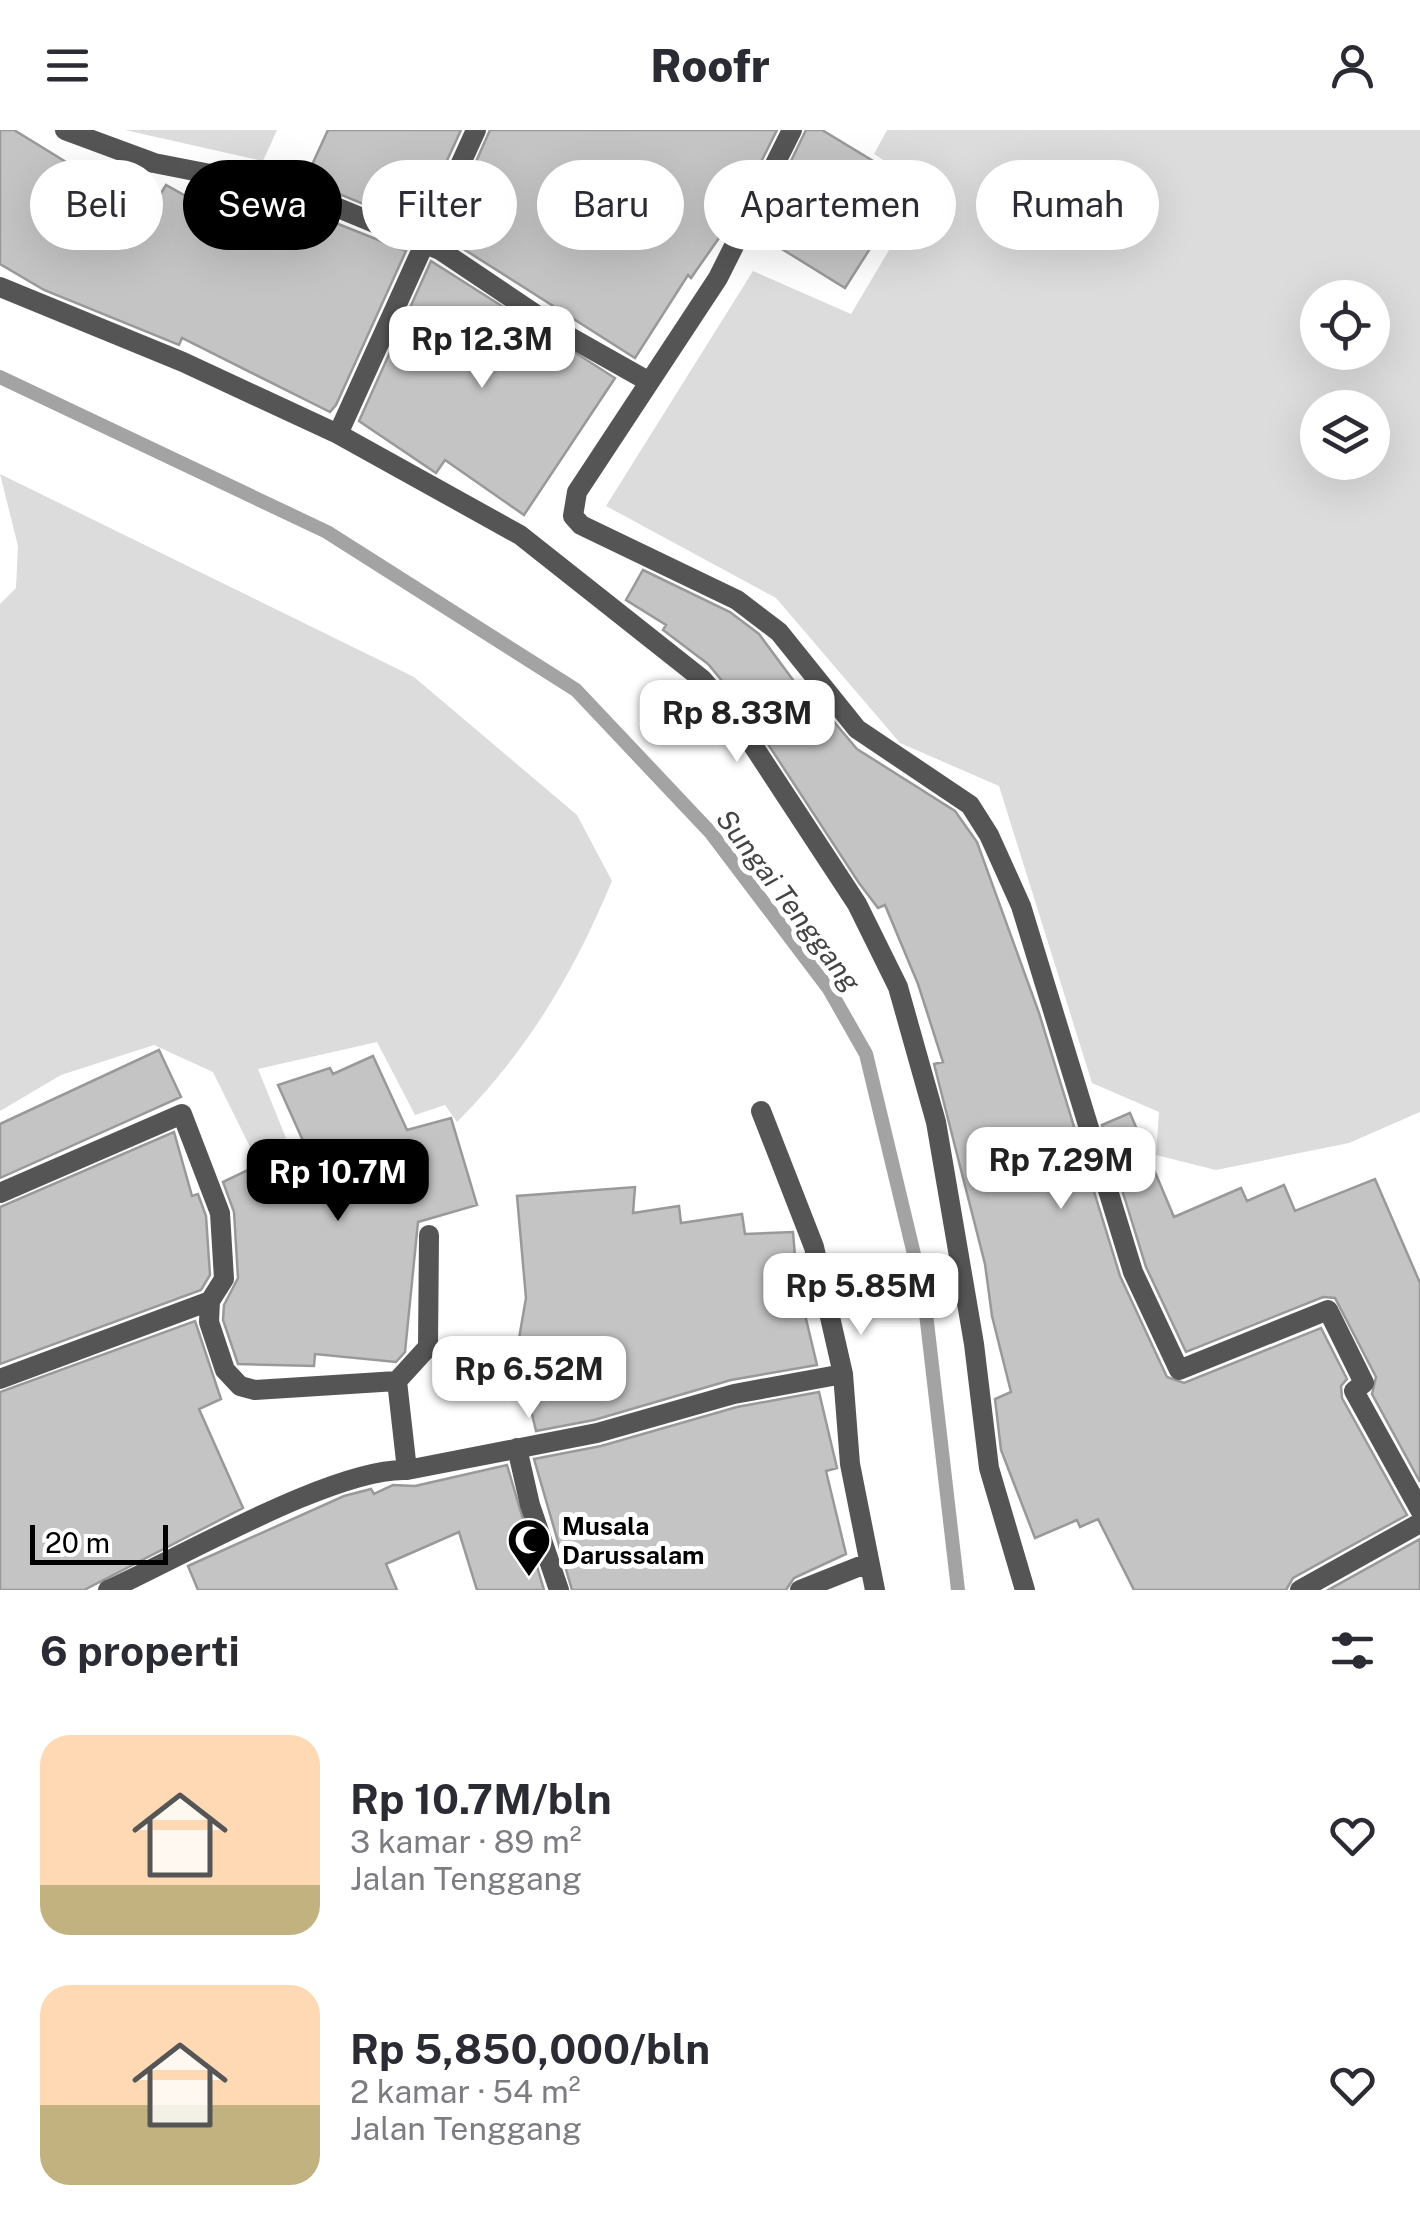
<!DOCTYPE html>
<html lang="id">
<head>
<meta charset="utf-8">
<style>
	:root { --surface:#fff; --page:#f7f7f7; --text:#2b2b33; --muted:#7c7c81; --accent:#000 }
	body { margin:0; font-family:"Public Sans",sans-serif; background:var(--page); color:var(--text); height:100vh; display:flex; flex-direction:column; font-size:38px; white-space:nowrap }
	* { box-sizing:border-box; margin:0 }
	p { font-size:32px; color:var(--muted) }
	.icon { flex:none; width:55px; height:55px; fill:none; stroke:currentColor; stroke-width:2; stroke-linecap:round; stroke-linejoin:round }
	.map { position:relative; height:1460px; overflow:hidden }
	.panel { display:flex; flex-direction:column; background:var(--surface); flex:1 }
	.panel>* { flex:none }
	.guide { position:absolute; left:30px; top:30px; width:1360px; height:90px; display:flex; gap:20px }
	.controls { position:absolute; left:1300px; top:150px; display:grid; gap:20px }
	.controls a { display:grid; place-items:center; width:90px; height:90px; border-radius:50%; background:var(--surface); box-shadow:0 10px 40px #0002; font-size:50px }
	.scale { position:absolute; left:30px; bottom:25px; width:138px; box-sizing:border-box; padding-left:10px; border:5px solid #000; border-top:0; font-size:28px; line-height:35px; white-space:nowrap; color:#000; -webkit-text-stroke:8px #fff; paint-order:stroke }
	.price { position:absolute; translate:-50% -85px; padding:0 22px; border-radius:20px; background:#fff; color:#222; font-size:32px; line-height:65px; filter:drop-shadow(0 2px 5px #0008) }
	.price::after { content:''; position:absolute; left:50%; top:60px; width:30px; height:22px; margin-left:-15px; background:inherit; clip-path:polygon(0 0,100% 0,50% 100%) }
	.price.on { background:var(--accent); color:#fff }
	ul { padding:0; list-style:none }
	li { display:flex; align-items:center; gap:30px; height:250px; padding:0 40px }
	li span { display:grid; place-items:center; flex:none; width:280px; height:200px; border-radius:30px; color:#555 }
	li>.icon { margin-inline-start:auto }
	span .icon { width:120px; height:120px; fill:#fffc; stroke-width:1 }
	li b { font-size:42px }
	h2 { display:flex; justify-content:space-between; align-items:center; height:120px; padding:0 40px; font-size:42px }
	.chip { padding:0 35px; border-radius:45px; background:var(--surface); box-shadow:0 10px 40px #0002; font-size:35px; line-height:90px }
	.chip.on { background:var(--accent); color:#fff }
	header { display:flex; justify-content:space-between; align-items:center; height:130px; padding:0 40px; background:var(--surface); font-size:45px; font-weight:800 }
	.map>svg:first-child { display:block }
	.green { fill:#dcdcdc; fill-rule:evenodd }
	.lines { fill:none; stroke-linecap:round; stroke-linejoin:round }
	.stream { stroke:#a3a3a3; stroke-width:14 }
	.building { fill:#c4c4c4; stroke:#999; stroke-width:2.5 }
	.minor { stroke:#555; stroke-width:20 }
	.labels { text-anchor:middle; dominant-baseline:central; stroke-width:10; stroke-linejoin:round; paint-order:stroke }
	.poi-label { font-size:25px; font-weight:bold; fill:#000; stroke:#fff; text-anchor:start }
	.water-label { font-size:28px; font-style:italic; fill:#444; stroke:#fff }
</style>
</head>
<body>
<header><svg class="icon" aria-label="menu" viewBox="0 0 24 24"><path d="M4 6h16M4 12h16M4 18h16"/></svg>Roofr<svg class="icon" aria-label="person" viewBox="0 0 24 24"><circle cx="12" cy="8" r="4"/><path d="M4 21q1-7 8-7t8 7"/></svg></header>
<div class="map">
<svg width="1420" height="1460" viewBox="0 0 1420 1460">
	<rect width="100%" height="100%" fill="#fff"/>
	<!-- green -->
	<path class="green" d="M 125,0 L 277,0 L 263,31 Z
		M 887,0 L 1420,0 L 1420,982 L 1349,1013 L 1216,1040 L 1156,1025 L 1159,982 L 1092,953 L 999,656 L 900,613 L 776,468 L 606,376 L 753,141 L 851,184 L 926,58 L 874,24 ZM 1318,168 L 1372,168 L 1372,222 L 1318,222 ZM 1318,278 L 1372,278 L 1372,332 L 1318,332 Z
		M 0,344 L 414,547 L 577,685 L 612,751 C 573,844 529,919 457,992 L 445,975 L 415,985 L 377,912 L 258,939 L 286,1008 L 251,1019 L 213,942 L 154,915 L 61,945 L 0,981 L 0,474 L 16,458 L 18,416 Z"/>
	<g class="lines">
		<!-- stream -->
		<path class="stream" d="M 0,247 L 327,402 L 576,560 L 711,703 L 829,859 L 866,924 L 924,1166 L 958,1460"/>
	</g>
	<!-- building -->
	<path class="building" d="M 0,0 L 14,0 L 149,83 L 166,55 L 239,96 L 241,91 L 269,105 L 286,73 L 406,121 L 336,275 L 330,282 L 182,208 L 179,215 L 44,160 L 0,134 Z
		M 328,0 L 461,0 L 417,96 L 305,50 Z
		M 490,0 L 777,0 L 733,88 L 691,148 L 688,145 L 635,228 L 443,106 Z
		M 806,0 L 822,0 L 911,54 L 845,158 L 756,103 Z
		M 431,131 L 615,248 L 524,385 L 445,330 L 436,343 L 359,291 Z
		M 643,440 L 730,482 L 759,504 L 813,577 L 818,573 L 857,619 L 955,681 L 977,712 L 1039,883 L 1120,1146 L 1167,1247 L 1184,1253 L 1321,1198 L 1347,1249 L 1341,1256 L 1342,1268 L 1407,1385 L 1293,1448 L 1286,1460 L 1134,1460 L 1098,1389 L 1080,1397 L 1077,1390 L 1035,1408 L 1001,1320 L 995,1269 L 1011,1262 L 992,1186 L 985,1134 L 934,934 L 943,932 L 918,854 L 885,775 L 878,778 L 859,753 L 743,576 L 708,534 L 663,500 L 666,495 L 626,470 Z
		M 159,920 L 181,967 L 0,1048 L 0,994 Z
		M 373,926 L 407,1000 L 451,988 L 477,1075 L 418,1092 L 405,1222 L 396,1232 L 315,1224 L 314,1236 L 238,1234 L 223,1190 L 224,1175 L 238,1148 L 234,1082 L 223,1052 L 304,1013 L 278,955 L 330,938 L 333,944 Z
		M 1130,983 L 1174,1087 L 1241,1058 L 1247,1071 L 1284,1055 L 1295,1081 L 1375,1049 L 1420,1153 L 1420,1352 L 1372,1264 L 1376,1247 L 1335,1168 L 1323,1167 L 1186,1222 L 1146,1137 L 1102,995 Z
		M 174,1002 L 192,1066 L 198,1064 L 206,1086 L 210,1145 L 201,1160 L 0,1234 L 0,1077 Z
		M 635,1057 L 633,1083 L 679,1076 L 681,1093 L 742,1084 L 745,1104 L 793,1102 L 797,1151 L 817,1235 L 731,1250 L 594,1290 L 536,1301 L 517,1220 L 526,1168 L 517,1066 Z
		M 195,1191 L 221,1269 L 199,1279 L 243,1378 L 84,1460 L 0,1460 L 0,1262 Z
		M 819,1262 L 837,1338 L 826,1341 L 846,1424 L 794,1448 L 786,1460 L 572,1460 L 534,1329 L 601,1316 L 737,1277 Z
		M 507,1335 L 544,1460 L 477,1460 L 459,1402 L 386,1434 L 397,1460 L 198,1460 L 188,1436 L 344,1366 L 371,1359 L 374,1364 L 393,1355 L 415,1356 Z
		M 1420,1409 L 1420,1460 L 1328,1460 Z"/>
	<g class="lines">
		<!-- minor -->
		<path class="minor" d="M 65,0 L 154,33 L 297,61 L 440,120 L 568,206 L 646,250
			M 792,0 L 718,148 L 577,362 L 573,386 L 581,395 L 737,470 L 779,502 L 857,599 L 970,675 L 989,705 L 1021,776 L 1133,1142 L 1179,1240 L 1328,1180 L 1364,1253 L 1354,1261 L 1420,1380
			M 0,157 L 183,232 L 338,304 L 520,405 L 702,549 L 733,585 L 857,774 L 898,857 L 936,992 L 974,1214 L 989,1338 L 1025,1460
			M 338,304 L 476,0
			M 761,981 L 814,1117 L 843,1244 L 850,1334 L 875,1460
			M 0,1063 L 182,984 L 220,1083 L 224,1149 L 210,1171 L 209,1192 L 225,1240 L 240,1256 L 255,1260 L 397,1251 L 407,1340
			M 0,1249 L 210,1171
			M 397,1251 L 428,1217 L 429,1105
			M 517,1318 L 530,1375 L 559,1460
			M 108,1460 C 180,1428 335,1337 407,1340 L 597,1303 L 734,1264 L 843,1244
			M 800,1460 L 868,1433
			M 1300,1460 L 1420,1393"/>
	</g>
	<!-- icons -->
	<defs>
		<g id="mosque-pin" transform="scale(2.25)"><path d="M0 17L-7.5 6A9.5 9.5 0 1 1 7.5 6Z" fill="#000" stroke="#fff"/><path d="M3.5-4.9A6 6 0 1 0 3.5 4.9A5 5 0 1 1 3.5-4.9Z" fill="#fff"/></g>
	</defs>
	<g fill-rule="evenodd">
		<use href="#mosque-pin" x="529" y="1410"/>
	</g>
	<g class="labels">
		<!-- poi labels -->
		<g class="poi-label">
			<text x="562" y="1396">Musala<tspan x="562" dy="29">Darussalam</tspan></text>
		</g>
		<!-- water labels -->
		<g class="water-label">
			<text transform="translate(789 770) rotate(53)">Sungai Tenggang</text>
		</g>
	</g>
</svg>
<div class="controls">
<a><svg class="icon" aria-label="locate" viewBox="0 0 24 24"><circle cx="12" cy="12" r="6"/><path d="M12 2v4M12 18v4M2 12h4M18 12h4"/></svg></a>
<a><svg class="icon" aria-label="layers" viewBox="0 0 24 24"><path d="M12 4l9 5-9 5-9-5zM3 14l9 5 9-5"/></svg></a>
</div>
<div class="scale">20 m</div>
<b class="price" style="left:482px;top:261px">Rp 12.3M</b>
<b class="price" style="left:737px;top:635px">Rp 8.33M</b>
<b class="price" style="left:1061px;top:1082px">Rp 7.29M</b>
<b class="price on" style="left:338px;top:1094px">Rp 10.7M</b>
<b class="price" style="left:861px;top:1208px">Rp 5.85M</b>
<b class="price" style="left:529px;top:1291px">Rp 6.52M</b>
<div class="guide">
<a class="chip">Beli</a>
<a class="chip on">Sewa</a>
<a class="chip">Filter</a>
<a class="chip">Baru</a>
<a class="chip">Apartemen</a>
<a class="chip">Rumah</a>
</div>
</div>
<section class="panel">
<h2>6 properti<svg class="icon" aria-label="filters" viewBox="0 0 24 24"><path d="M4 7h16M4 17h16"/><circle cx="9" cy="7" r="2"/><circle cx="15" cy="17" r="2"/></svg></h2>
<ul>
<li><span style="background:linear-gradient(#ffd9b3 75%,#c2b280 0)"><svg class="icon" aria-label="home" viewBox="0 0 24 24"><path d="M3 11l9-7 9 7M6 9v11h12V9"/></svg></span><div><b>Rp 10.7M/bln</b><p>3 kamar · 89 m²</p><p>Jalan Tenggang</p></div><svg class="icon" aria-label="heart" viewBox="0 0 24 24"><path d="M12 20l-8-8c-3-5 5-10 8-4 3-6 11-1 8 4z"/></svg></li>
<li><span style="background:linear-gradient(#ffd9b3 60%,#c2b280 0)"><svg class="icon" aria-label="home" viewBox="0 0 24 24"><path d="M3 11l9-7 9 7M6 9v11h12V9"/></svg></span><div><b>Rp 5,850,000/bln</b><p>2 kamar · 54 m²</p><p>Jalan Tenggang</p></div><svg class="icon" aria-label="heart" viewBox="0 0 24 24"><path d="M12 20l-8-8c-3-5 5-10 8-4 3-6 11-1 8 4z"/></svg></li>
</ul>
</section>
</body>
</html>
